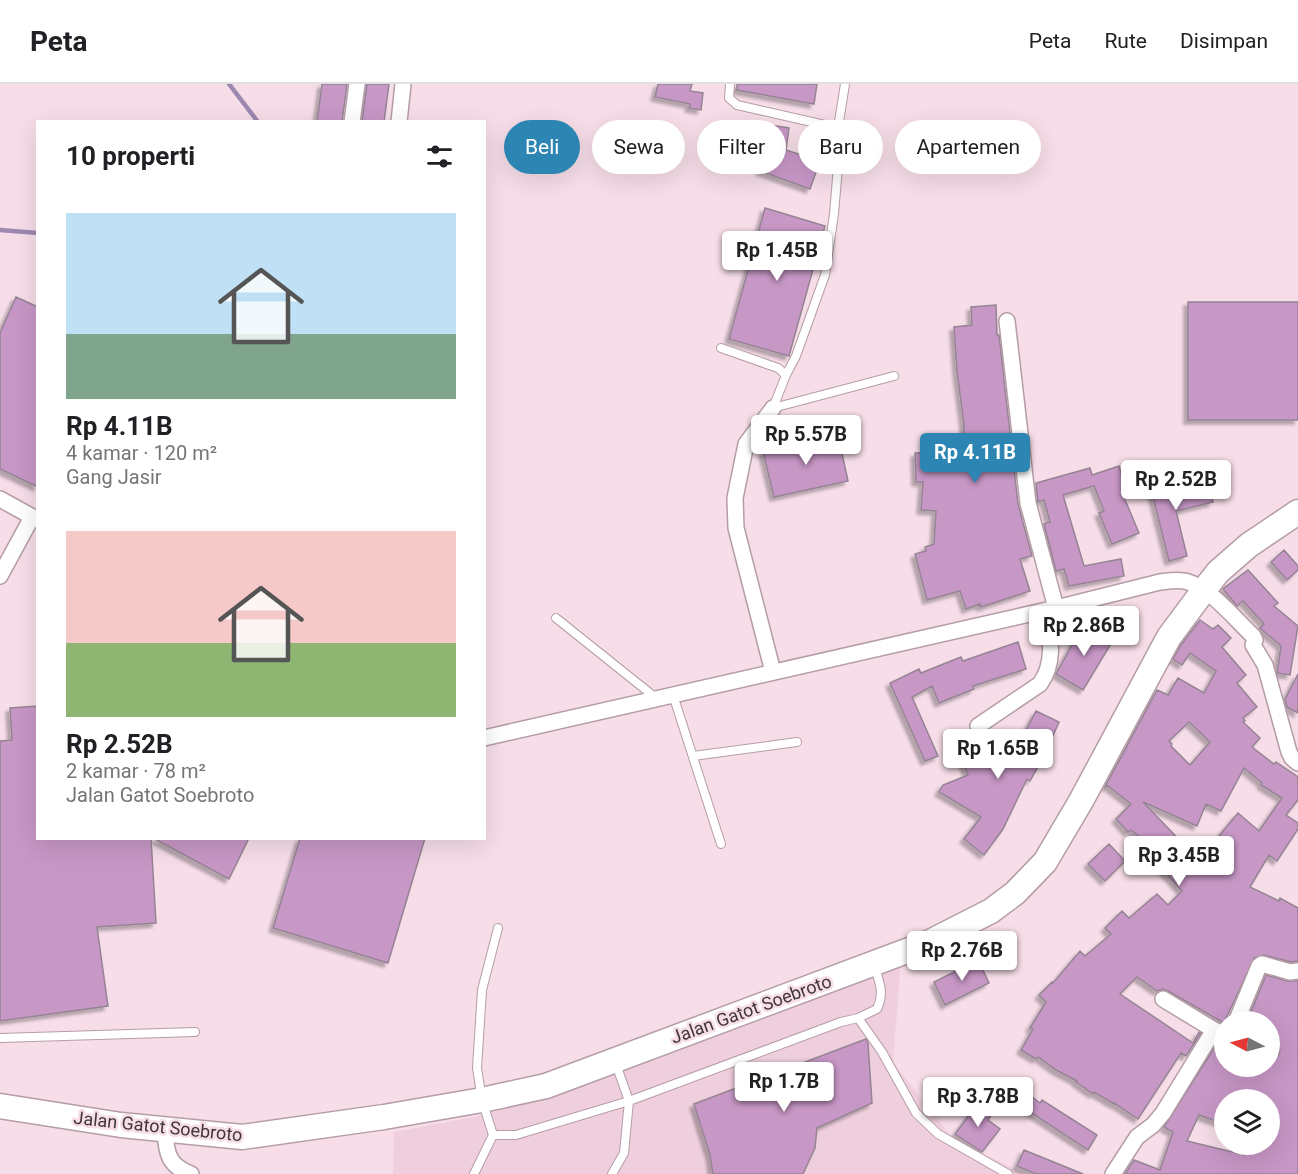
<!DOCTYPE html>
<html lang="id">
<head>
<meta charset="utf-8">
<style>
	:root { --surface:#fff; --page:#f2f2f2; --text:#202124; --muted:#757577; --line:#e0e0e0; --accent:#2c85b3 }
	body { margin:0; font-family:Roboto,sans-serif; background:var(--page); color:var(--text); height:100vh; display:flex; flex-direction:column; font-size:22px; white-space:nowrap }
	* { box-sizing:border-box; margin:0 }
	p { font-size:20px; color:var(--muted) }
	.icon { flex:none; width:33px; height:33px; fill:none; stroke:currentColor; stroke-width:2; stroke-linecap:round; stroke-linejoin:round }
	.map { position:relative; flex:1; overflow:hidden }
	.side { position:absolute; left:36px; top:36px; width:450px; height:720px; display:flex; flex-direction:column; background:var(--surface); border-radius:0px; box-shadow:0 6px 24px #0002 }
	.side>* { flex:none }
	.top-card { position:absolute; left:504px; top:36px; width:570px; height:54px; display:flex; gap:12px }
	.needle { width:39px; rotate:276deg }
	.tools { position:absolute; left:1214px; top:927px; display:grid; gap:12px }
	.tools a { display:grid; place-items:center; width:66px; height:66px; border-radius:50%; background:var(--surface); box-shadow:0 6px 24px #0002; font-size:30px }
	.price { position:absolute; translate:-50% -51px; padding:0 14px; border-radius:6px; background:#fff; color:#222; font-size:20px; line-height:39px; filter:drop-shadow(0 2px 3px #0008) }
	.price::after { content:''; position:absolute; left:50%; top:36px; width:18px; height:14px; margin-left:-9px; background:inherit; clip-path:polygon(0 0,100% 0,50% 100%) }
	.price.current { background:var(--accent); color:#fff }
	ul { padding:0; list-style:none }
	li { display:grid; align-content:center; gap:12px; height:318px; padding:0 30px }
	li span { display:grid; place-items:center; height:186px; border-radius:0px; color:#555 }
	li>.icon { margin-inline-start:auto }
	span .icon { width:108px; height:108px; fill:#fffc; stroke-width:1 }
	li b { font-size:26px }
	h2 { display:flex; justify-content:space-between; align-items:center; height:72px; padding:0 30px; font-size:26px }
	.tag { padding:0 21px; border-radius:27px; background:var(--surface); box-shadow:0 6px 24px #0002; font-size:21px; line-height:54px }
	.tag.current { background:var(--accent); color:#fff }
	header { display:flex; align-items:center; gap:36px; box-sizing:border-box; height:84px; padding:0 30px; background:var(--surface); border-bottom:2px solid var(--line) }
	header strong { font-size:28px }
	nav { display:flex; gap:33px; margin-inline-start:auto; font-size:21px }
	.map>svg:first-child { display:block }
	.built { fill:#efcfdd }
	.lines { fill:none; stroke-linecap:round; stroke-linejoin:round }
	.stream { stroke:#9c88b1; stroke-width:4.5 }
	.building { fill:#c797c6; stroke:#958494; stroke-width:1.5; fill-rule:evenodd; filter:url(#shadow) }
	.lane-casing { stroke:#b59da8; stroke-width:10 }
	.street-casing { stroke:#b59da8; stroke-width:18 }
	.primary-casing { stroke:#b59da8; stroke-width:27 }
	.lane { stroke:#fff; stroke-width:8 }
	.street { stroke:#fff; stroke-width:15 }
	.primary { stroke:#fff; stroke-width:24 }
	.labels { text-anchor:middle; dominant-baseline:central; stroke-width:5; stroke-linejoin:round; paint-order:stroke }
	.street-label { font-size:18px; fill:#41373b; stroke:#f6dde8 }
</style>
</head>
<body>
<header>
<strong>Peta</strong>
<nav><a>Peta</a><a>Rute</a><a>Disimpan</a></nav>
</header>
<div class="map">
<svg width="1298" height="1090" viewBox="0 0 1298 1090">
	<defs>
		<filter id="shadow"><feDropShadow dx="-4" dy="4" stdDeviation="1.5" flood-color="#0004"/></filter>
	</defs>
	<rect width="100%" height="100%" fill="#f6dde8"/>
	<!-- built -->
	<path class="built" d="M 901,877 L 893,978 L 953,1055 L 1025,1090 L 393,1090 L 394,1048 L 478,1032 L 552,1011 Z"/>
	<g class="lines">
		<!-- stream -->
		<path class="stream" d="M 229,0 L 258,38
			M 0,146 L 38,149"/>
	</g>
	<!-- building -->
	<path class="building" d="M 322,0 L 347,0 L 342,38 L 317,38 Z
		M 367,0 L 389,0 L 384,38 L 362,38 Z
		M 658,0 L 692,0 L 690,7 L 703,9 L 701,26 L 689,24 L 690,20 L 655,13 Z
		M 737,0 L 817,0 L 814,20 L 737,6 Z
		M 770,41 L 789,44 L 786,66 L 820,77 L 810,105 L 760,87 L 767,66 Z
		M 765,124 L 825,142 L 789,272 L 729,255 Z
		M 16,213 L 38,223 L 38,403 L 0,385 L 0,249 Z
		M 1188,218 L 1298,218 L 1298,336 L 1188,336 Z
		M 996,221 L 997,251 L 999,251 L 1018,420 L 1032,472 L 1020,475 L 1030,507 L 981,523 L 980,520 L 966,525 L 960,507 L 927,516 L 915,470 L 926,467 L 925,463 L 934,460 L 936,427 L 921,426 L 923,398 L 916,398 L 915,369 L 944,368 L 943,365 L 962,363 L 962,358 L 964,358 L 964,341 L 957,287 L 954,243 L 972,241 L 971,223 Z
		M 838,351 L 848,397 L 774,413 L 763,368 Z
		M 1119,382 L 1127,410 L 1123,411 L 1139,449 L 1112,460 L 1099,429 L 1104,427 L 1094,402 L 1063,411 L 1084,482 L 1121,475 L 1124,492 L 1069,502 L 1064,485 L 1056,487 L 1044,440 L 1050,438 L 1044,416 L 1038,418 L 1036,399 L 1090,384 L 1092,391 Z
		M 1167,393 L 1171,406 L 1208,397 L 1213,418 L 1176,427 L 1187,472 L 1169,477 L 1149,397 Z
		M 1284,466 L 1298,482 L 1298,486 L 1287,496 L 1271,478 Z
		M 1248,486 L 1278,519 L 1274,522 L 1298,542 L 1290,591 L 1277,589 L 1281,562 L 1260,544 L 1264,540 L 1243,517 L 1237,522 L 1223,505 Z
		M 1200,536 L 1213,545 L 1218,541 L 1231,554 L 1222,563 L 1246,591 L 1237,599 L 1257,623 L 1243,634 L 1245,637 L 1243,638 L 1260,654 L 1252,663 L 1274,680 L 1276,678 L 1298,693 L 1298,716 L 1286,731 L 1298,739 L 1298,745 L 1277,777 L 1269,771 L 1250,803 L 1279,817 L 1280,814 L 1298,824 L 1298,877 L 1291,878 L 1264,871 L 1254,874 L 1224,939 L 1168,907 L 1163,905 L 1157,907 L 1137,893 L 1120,910 L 1193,959 L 1199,948 L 1201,949 L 1186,972 L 1181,969 L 1138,1035 L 1114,1019 L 1114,1020 L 1094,1008 L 1093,1010 L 1076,998 L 1077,997 L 1056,986 L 1038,973 L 1036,975 L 1021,966 L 1033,945 L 1030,944 L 1046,918 L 1039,911 L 1052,898 L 1053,899 L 1080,867 L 1085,872 L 1111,850 L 1105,844 L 1122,827 L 1129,834 L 1157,810 L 1168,821 L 1182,807 L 1152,774 L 1158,768 L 1131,746 L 1128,748 L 1116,735 L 1131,720 L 1108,702 L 1105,703 L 1157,606 L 1168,611 L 1178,594 L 1204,609 L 1216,587 L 1190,569 L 1182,581 L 1173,575 L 1181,561 ZM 1189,638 L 1210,658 L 1190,681 L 1171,662 L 1172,660 L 1169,657 ZM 1244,684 L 1262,699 L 1261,701 L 1282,714 L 1259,747 L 1238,729 L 1209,764 L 1203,757 L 1191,768 L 1143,718 L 1197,742 L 1206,720 L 1221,727 Z
		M 1083,541 L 1112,558 L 1083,606 L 1056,590 Z
		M 1018,558 L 1026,585 L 973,602 L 974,605 L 939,619 L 932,602 L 912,613 L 938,672 L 925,677 L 890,599 L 919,585 L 921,589 L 961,573 L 963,577 Z
		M 1298,590 L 1298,629 L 1287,623 L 1285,615 Z
		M 38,622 L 38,754 L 151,754 L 156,839 L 97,843 L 108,922 L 0,937 L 0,657 L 12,656 L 10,624 Z
		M 1036,627 L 1059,638 L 1044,672 L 1030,697 L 1027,695 L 1003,745 L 984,771 L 964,755 L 981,733 L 939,708 L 943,701 L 968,691 L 960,671 L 970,654 L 1010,677 Z
		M 153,754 L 249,754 L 229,795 Z
		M 300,754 L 425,754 L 388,879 L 273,844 Z
		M 1109,760 L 1125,777 L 1105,797 L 1088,780 Z
		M 978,876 L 989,899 L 945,921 L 934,898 Z
		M 1266,891 L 1287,897 L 1298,897 L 1298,1090 L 1125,1090 L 1134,1076 L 1160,1086 L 1173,1048 L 1164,1043 L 1218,958 L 1224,960 L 1224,982 L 1269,982 L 1269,977 L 1278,972 L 1280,966 L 1276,960 L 1278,956 L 1269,955 L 1269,938 L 1247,938 ZM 1224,1016 L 1269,1016 L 1269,1060 L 1247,1060 L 1245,1071 L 1187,1057 L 1199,1031 L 1224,1040 Z
		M 866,955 L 868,959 L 872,1019 L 817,1044 L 815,1064 L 803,1090 L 713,1090 L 710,1071 L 694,1020 Z
		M 1027,1009 L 1040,1019 L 1042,1016 L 1097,1051 L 1088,1066 L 1033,1030 L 1020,1018 Z
		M 979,1018 L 993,1028 L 988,1036 L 1000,1045 L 982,1068 L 955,1050 Z
		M 1024,1066 L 1083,1090 L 1036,1090 L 1017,1082 Z"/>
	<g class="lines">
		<!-- lane casing -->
		<g class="lane-casing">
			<path id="lane" d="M 730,0 L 729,14 L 737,21 L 838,44
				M 721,264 L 778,284 L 786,291 L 773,324
				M 786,291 L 796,272 L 825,191 L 834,130 L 838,82 L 838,44 L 845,0
				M 773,324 L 894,292
				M 556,534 L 656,614
				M 673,611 L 721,760
				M 693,672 L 797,658
				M 498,844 L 482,906 L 477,984 L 482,1016 L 493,1051 L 516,1051 L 629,1017 L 841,938 L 858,934 L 882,968 L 916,1029 L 938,1050 L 1008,1090
				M 858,934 L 877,925 C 885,909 879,897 874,881
				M 0,954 L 195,948
				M 474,1090 L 493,1051
				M 612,1090 L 624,1069 L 629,1017 L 616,980"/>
		</g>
		<!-- street casing -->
		<g class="street-casing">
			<path id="street" d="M 352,38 L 357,0
				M 399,38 L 403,0
				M 1007,237 L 1028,419 L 1056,524
				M 0,415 L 38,436
				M 0,492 L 32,433
				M 773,588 L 736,444 L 735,414 L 746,360 L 773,324
				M 978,642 L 1040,600 C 1056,578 1050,552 1046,527
				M 484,654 L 1056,524 L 1160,498 C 1169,497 1179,495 1188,498 C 1210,504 1236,536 1253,552 L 1255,556 L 1253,561 L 1265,581 L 1289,668 L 1292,674 L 1298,679
				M 1163,915 L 1214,946
				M 1236,938 L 1259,882 L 1262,880 L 1290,888 L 1298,887
				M 1269,967 L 1270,967
				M 165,1046 C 166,1068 168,1082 191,1090
				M 1113,1090 L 1137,1053 L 1153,1041 L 1163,1029 L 1214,946 L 1224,950"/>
		</g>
		<!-- primary casing -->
		<g class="primary-casing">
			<path id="primary" d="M 0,1022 L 121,1041 L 242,1053 L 384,1033 L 482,1016 L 546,1002 L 928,859 L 991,827 L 1015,809 L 1045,778 L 1081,717 L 1169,553 L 1204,506 L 1218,488 L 1249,461 L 1298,428"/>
		</g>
		<!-- lane -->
		<use href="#lane" class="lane"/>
		<!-- street -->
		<use href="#street" class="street"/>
		<!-- primary -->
		<use href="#primary" class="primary"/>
	</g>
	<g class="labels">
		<!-- street labels -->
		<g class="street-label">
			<text transform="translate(751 925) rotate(-20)">Jalan Gatot Soebroto</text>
			<text transform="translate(158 1042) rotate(6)">Jalan Gatot Soebroto</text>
		</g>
	</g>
</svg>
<div class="tools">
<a><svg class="needle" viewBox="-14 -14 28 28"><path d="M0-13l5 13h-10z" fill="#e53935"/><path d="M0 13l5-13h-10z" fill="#757577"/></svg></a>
<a><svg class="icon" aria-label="layers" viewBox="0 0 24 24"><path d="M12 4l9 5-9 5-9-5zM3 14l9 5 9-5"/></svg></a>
</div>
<b class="price" style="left:777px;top:198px">Rp 1.45B</b>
<b class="price" style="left:806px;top:382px">Rp 5.57B</b>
<b class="price current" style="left:975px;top:400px">Rp 4.11B</b>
<b class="price" style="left:1176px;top:427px">Rp 2.52B</b>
<b class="price" style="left:1084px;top:573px">Rp 2.86B</b>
<b class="price" style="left:998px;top:696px">Rp 1.65B</b>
<b class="price" style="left:1179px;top:803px">Rp 3.45B</b>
<b class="price" style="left:962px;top:898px">Rp 2.76B</b>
<b class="price" style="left:784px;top:1029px">Rp 1.7B</b>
<b class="price" style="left:978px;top:1044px">Rp 3.78B</b>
<div class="top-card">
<a class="tag current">Beli</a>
<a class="tag">Sewa</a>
<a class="tag">Filter</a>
<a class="tag">Baru</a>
<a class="tag">Apartemen</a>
</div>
<section class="side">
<h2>10 properti<svg class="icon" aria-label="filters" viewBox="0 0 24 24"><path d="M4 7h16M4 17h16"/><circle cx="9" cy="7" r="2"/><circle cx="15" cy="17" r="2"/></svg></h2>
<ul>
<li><span style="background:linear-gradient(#bfe0f5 65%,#7fa58c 0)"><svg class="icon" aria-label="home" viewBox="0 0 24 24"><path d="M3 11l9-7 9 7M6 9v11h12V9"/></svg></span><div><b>Rp 4.11B</b><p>4 kamar · 120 m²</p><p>Gang Jasir</p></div></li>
<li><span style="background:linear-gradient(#f6c9c9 60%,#8fb573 0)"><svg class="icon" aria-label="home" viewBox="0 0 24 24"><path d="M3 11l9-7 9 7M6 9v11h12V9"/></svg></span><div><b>Rp 2.52B</b><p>2 kamar · 78 m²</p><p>Jalan Gatot Soebroto</p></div></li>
</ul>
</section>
</div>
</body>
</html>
